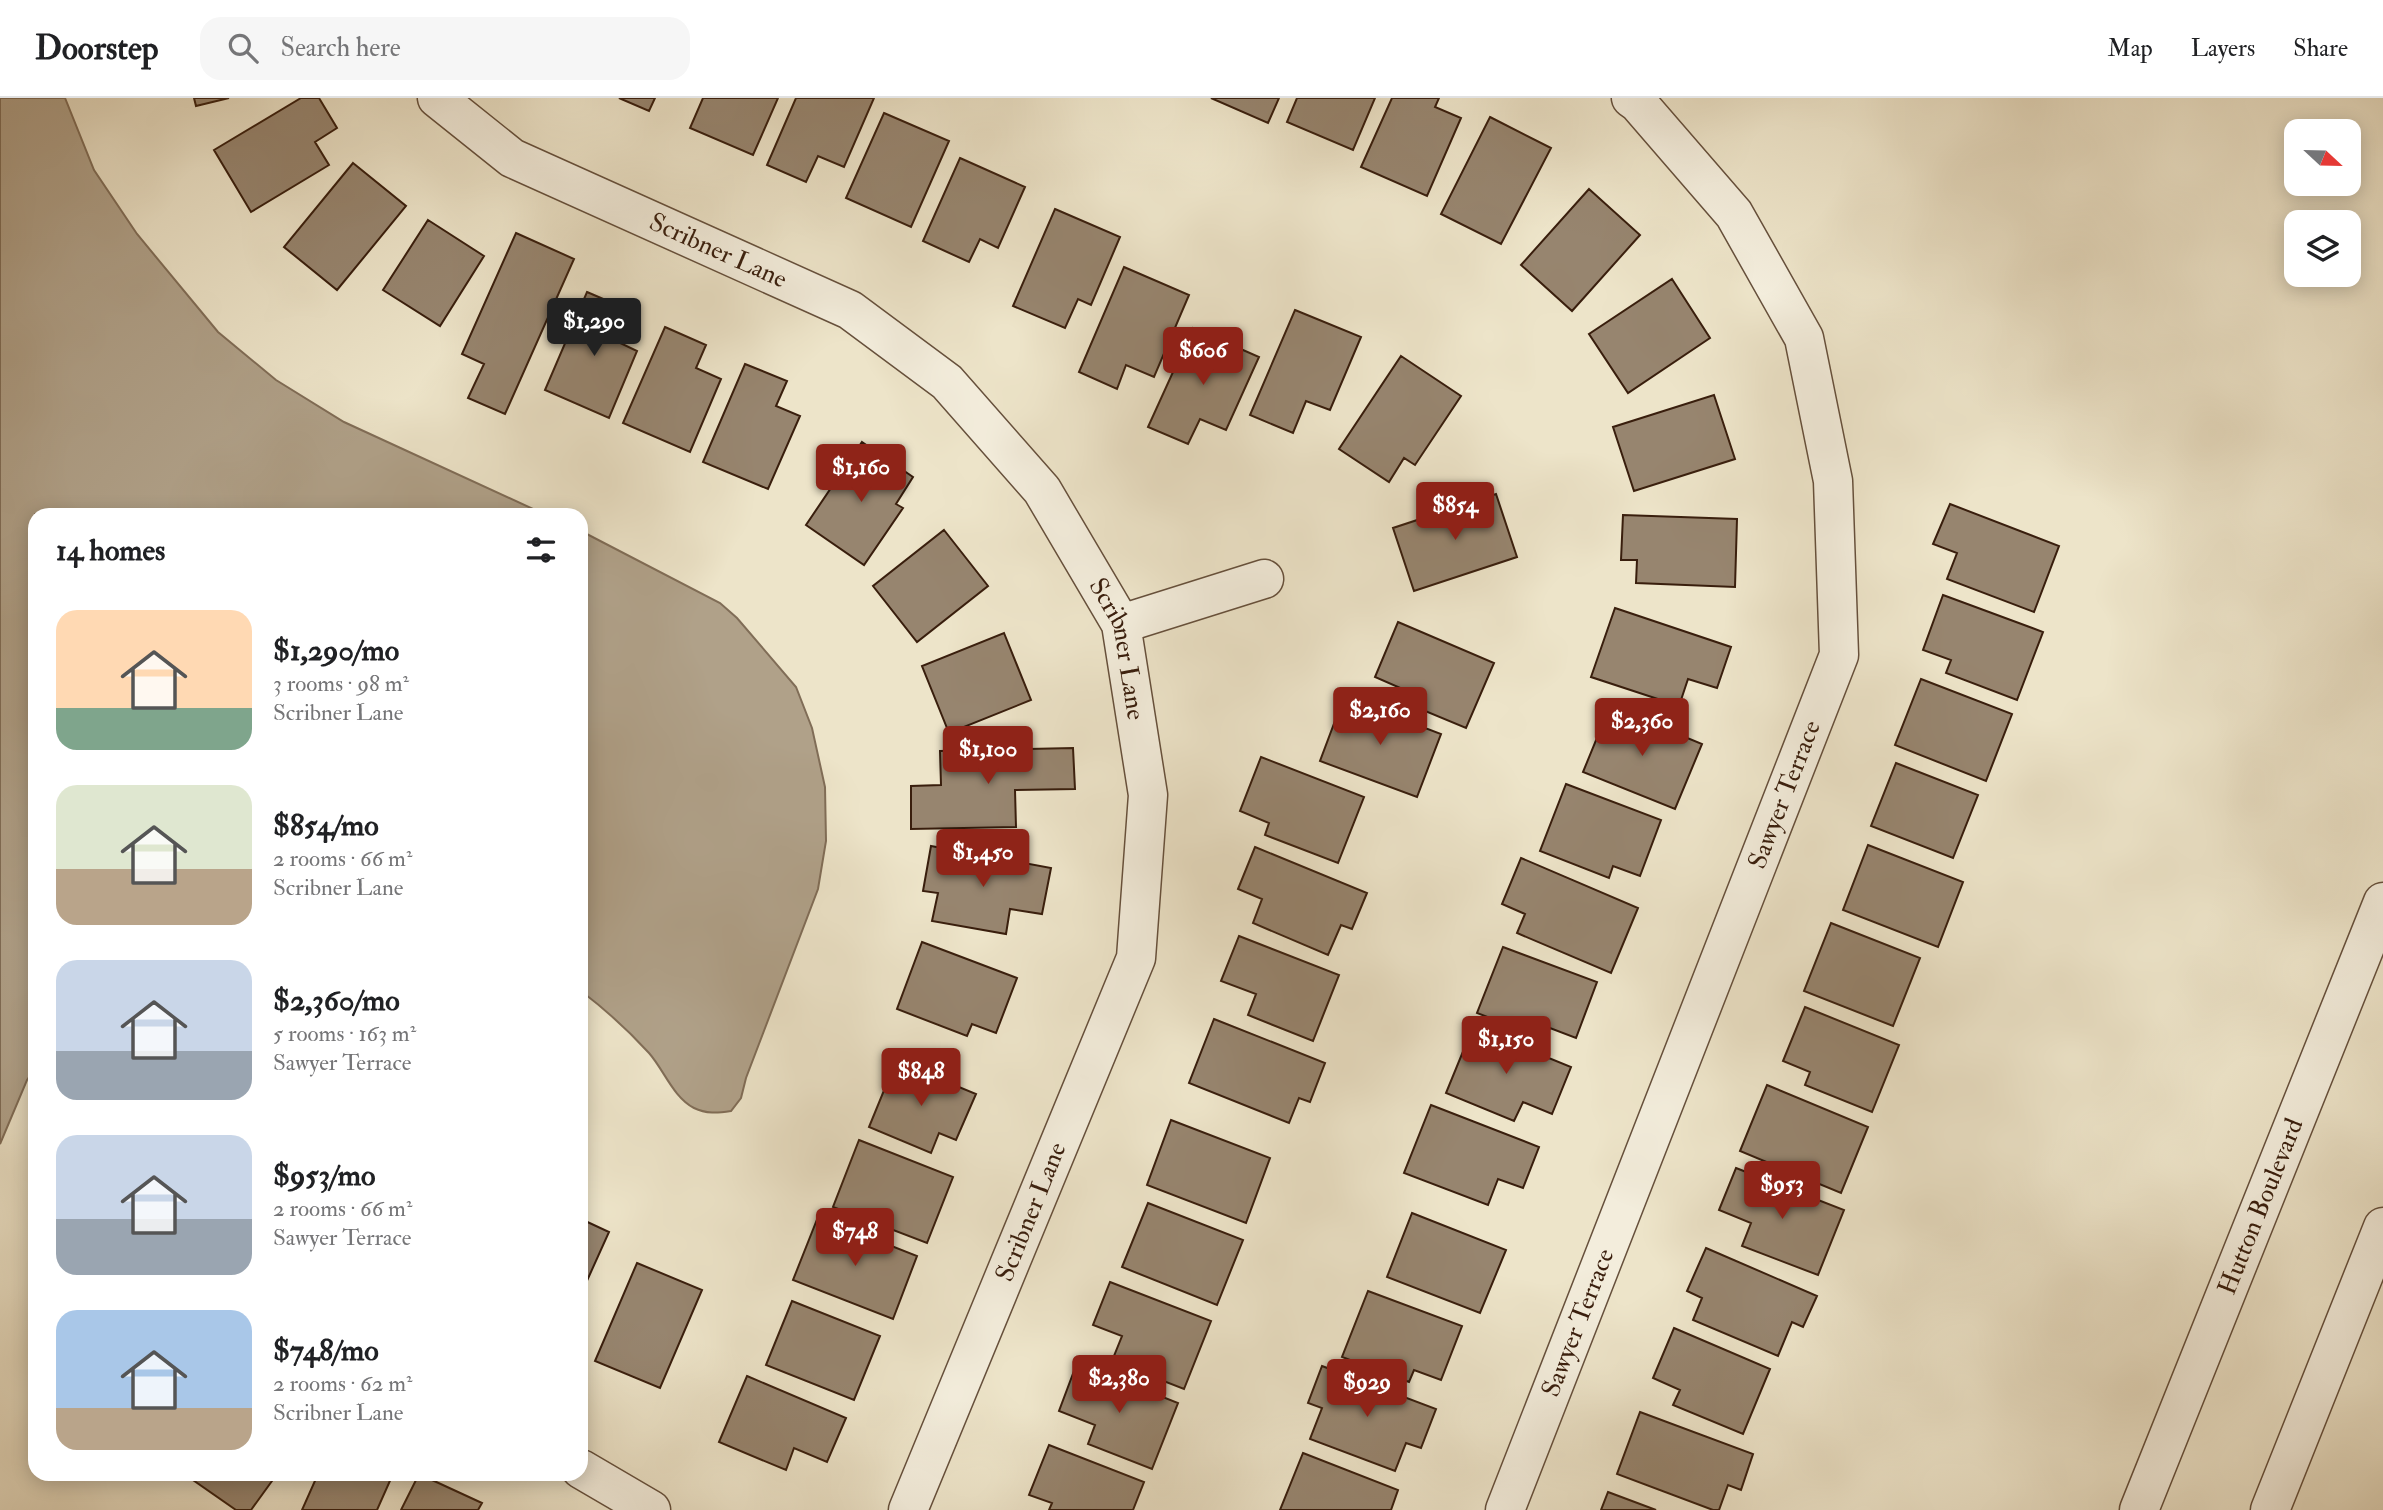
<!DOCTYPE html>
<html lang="en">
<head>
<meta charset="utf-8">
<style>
	:root { --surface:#fff; --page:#f6f6f6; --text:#202124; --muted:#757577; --line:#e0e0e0; --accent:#8f2418 }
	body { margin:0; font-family:"IM FELL Double Pica",serif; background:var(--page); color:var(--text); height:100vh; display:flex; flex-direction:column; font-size:26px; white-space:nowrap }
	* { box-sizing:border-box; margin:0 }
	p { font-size:23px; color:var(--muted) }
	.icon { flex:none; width:38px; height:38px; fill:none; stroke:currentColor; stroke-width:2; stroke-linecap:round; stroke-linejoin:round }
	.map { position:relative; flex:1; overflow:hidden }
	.side { position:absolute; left:28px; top:410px; width:560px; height:973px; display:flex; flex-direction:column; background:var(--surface); border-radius:21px; box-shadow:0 4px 18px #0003 }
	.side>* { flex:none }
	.needle { width:46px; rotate:112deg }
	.buttons { position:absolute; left:2284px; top:21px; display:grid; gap:14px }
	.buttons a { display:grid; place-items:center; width:77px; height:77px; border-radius:14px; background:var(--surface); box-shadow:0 4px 18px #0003; font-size:35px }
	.price { position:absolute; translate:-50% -60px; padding:0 16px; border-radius:7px; background:var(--accent); color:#fff; font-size:23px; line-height:46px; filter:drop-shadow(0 2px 4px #0008) }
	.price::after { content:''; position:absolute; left:50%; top:42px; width:21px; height:16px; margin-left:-10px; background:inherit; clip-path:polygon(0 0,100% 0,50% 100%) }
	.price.current { background:#222; color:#fff }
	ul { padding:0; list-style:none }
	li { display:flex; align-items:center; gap:21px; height:175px; padding:0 28px }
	li span { display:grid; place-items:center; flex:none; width:196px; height:140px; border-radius:21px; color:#555 }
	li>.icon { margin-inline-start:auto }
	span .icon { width:84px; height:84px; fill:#fffc; stroke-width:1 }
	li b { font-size:30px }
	h2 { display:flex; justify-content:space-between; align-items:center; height:84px; padding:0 28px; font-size:30px }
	header { display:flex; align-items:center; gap:42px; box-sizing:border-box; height:98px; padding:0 35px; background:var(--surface); border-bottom:2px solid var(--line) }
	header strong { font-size:33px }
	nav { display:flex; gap:38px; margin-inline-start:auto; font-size:24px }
	.search { width:490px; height:63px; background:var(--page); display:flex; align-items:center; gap:18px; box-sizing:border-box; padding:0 24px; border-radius:21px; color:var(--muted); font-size:26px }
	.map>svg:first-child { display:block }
	.water { fill:#b0a189; stroke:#806d57; stroke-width:2 }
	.building { fill:#97856f; stroke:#391e0d; stroke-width:2 }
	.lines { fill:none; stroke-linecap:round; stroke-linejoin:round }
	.minor-casing { stroke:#66503c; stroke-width:41 }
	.minor { stroke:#f3eddc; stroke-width:38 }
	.labels { text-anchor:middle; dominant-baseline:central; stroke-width:7; stroke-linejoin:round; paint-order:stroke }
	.street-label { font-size:26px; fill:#391e0d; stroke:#f3eddc }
</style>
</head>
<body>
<header>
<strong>Doorstep</strong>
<div class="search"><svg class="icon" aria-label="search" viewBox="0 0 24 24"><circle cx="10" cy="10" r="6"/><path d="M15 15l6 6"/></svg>Search here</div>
<nav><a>Map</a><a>Layers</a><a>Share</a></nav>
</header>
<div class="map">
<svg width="2383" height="1412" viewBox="0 0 2383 1412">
	<rect width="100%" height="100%" fill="#ede4c9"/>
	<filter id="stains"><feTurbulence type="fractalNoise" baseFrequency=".00286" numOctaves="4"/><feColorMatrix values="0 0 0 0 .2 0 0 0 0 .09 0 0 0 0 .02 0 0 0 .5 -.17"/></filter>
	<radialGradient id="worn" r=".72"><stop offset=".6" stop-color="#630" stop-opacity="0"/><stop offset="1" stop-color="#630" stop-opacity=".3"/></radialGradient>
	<!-- water -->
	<path class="water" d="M 0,0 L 65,0 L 94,72 L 137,136 L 218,234 L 276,282 L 344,324 L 544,416 L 35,416 L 35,971 L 27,982 L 0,1046 Z
		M 581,433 L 720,505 L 737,520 L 796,589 L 812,630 L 825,689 L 826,743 L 818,791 L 746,980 L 741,1000 L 731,1013 C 718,1015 706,1016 694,1010 C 673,999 664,972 649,955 C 628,932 606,912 581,893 Z"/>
	<!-- building -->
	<path class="building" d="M 194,0 L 229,0 L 196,8 Z
		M 301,0 L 319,0 L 337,30 L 315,44 L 329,67 L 251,114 L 214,52 Z
		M 619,0 L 655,0 L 649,13 Z
		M 703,0 L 778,0 L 753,57 L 690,30 Z
		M 796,0 L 874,0 L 844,69 L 818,58 L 806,84 L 767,67 Z
		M 1211,0 L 1279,0 L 1268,25 Z
		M 1297,0 L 1375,0 L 1353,52 L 1287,24 Z
		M 1392,0 L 1439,0 L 1435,9 L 1461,20 L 1427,98 L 1361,69 Z
		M 884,15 L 949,43 L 911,129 L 846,100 Z
		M 1490,19 L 1551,50 L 1501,146 L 1441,116 Z
		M 960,60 L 1025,89 L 998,150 L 980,141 L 969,164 L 923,143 Z
		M 353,65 L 406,108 L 337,192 L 284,149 Z
		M 1589,91 L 1640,137 L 1572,213 L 1521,167 Z
		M 1055,111 L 1120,139 L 1091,207 L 1078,201 L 1065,230 L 1013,208 Z
		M 428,122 L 484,158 L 440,228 L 383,192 Z
		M 516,135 L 574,161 L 505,316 L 468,300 L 484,266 L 462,256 Z
		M 1124,169 L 1189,197 L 1154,279 L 1126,267 L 1117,291 L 1079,274 Z
		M 1672,181 L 1710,240 L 1628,295 L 1589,236 Z
		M 587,194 L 629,212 L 616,243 L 637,253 L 609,320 L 545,292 Z
		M 1295,212 L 1361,239 L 1330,312 L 1306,303 L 1293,335 L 1250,317 Z
		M 665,229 L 706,247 L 696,270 L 721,281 L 690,354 L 623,325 Z
		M 1193,230 L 1259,259 L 1226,332 L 1200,321 L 1188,346 L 1148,329 Z
		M 1401,258 L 1461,298 L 1415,367 L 1404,360 L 1389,384 L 1339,351 Z
		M 745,266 L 787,283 L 776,308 L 800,318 L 768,391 L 703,364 Z
		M 1714,297 L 1735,361 L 1634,393 L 1613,329 Z
		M 862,344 L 913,379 L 896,406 L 903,410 L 864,467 L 806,427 Z
		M 1496,396 L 1517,459 L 1414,493 L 1393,430 Z
		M 1950,406 L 2059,448 L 2034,514 L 1947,481 L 1957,455 L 1933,446 Z
		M 1623,417 L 1737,421 L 1735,489 L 1636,485 L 1637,462 L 1621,462 Z
		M 944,432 L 988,488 L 917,544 L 873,488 Z
		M 1943,497 L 2043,534 L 2017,602 L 1946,575 L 1951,562 L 1923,552 Z
		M 1615,510 L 1731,549 L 1717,590 L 1688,581 L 1679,608 L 1591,579 Z
		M 1398,524 L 1494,565 L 1466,630 L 1401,603 L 1405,592 L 1375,579 Z
		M 1004,535 L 1031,602 L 949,635 L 922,568 Z
		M 1921,581 L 2012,616 L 1986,683 L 1895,647 Z
		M 1344,599 L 1441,636 L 1417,699 L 1320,663 Z
		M 1610,608 L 1702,646 L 1675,711 L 1583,674 Z
		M 1073,650 L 1075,691 L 1015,692 L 1016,729 L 911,731 L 911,688 L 941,687 L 940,653 Z
		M 1261,659 L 1364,699 L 1338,765 L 1265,737 L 1269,725 L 1240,713 Z
		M 1896,665 L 1978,697 L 1953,760 L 1871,728 Z
		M 1566,686 L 1661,722 L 1640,778 L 1613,768 L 1609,780 L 1540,753 Z
		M 1868,747 L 1963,784 L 1938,849 L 1843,812 Z
		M 931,748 L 1051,770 L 1042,816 L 1010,811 L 1006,836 L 932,823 L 938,795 L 923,793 Z
		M 1255,749 L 1367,795 L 1352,831 L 1341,827 L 1328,857 L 1253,825 L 1262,801 L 1238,791 Z
		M 1521,760 L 1638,810 L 1611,875 L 1517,835 L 1525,816 L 1502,806 Z
		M 1831,825 L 1920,860 L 1893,928 L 1804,893 Z
		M 1239,838 L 1339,877 L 1313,943 L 1248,917 L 1256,896 L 1221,883 Z
		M 922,844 L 1017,880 L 996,935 L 972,926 L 967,938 L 897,911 Z
		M 1503,849 L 1597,884 L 1576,940 L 1550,930 L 1545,941 L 1477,915 Z
		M 1805,909 L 1899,947 L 1872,1014 L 1805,987 L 1810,974 L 1783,963 Z
		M 1214,921 L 1325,965 L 1310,1004 L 1299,1000 L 1289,1025 L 1189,985 Z
		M 1473,929 L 1571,969 L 1552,1016 L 1523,1004 L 1514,1023 L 1446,995 Z
		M 896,963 L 976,996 L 956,1042 L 939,1035 L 931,1055 L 869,1029 Z
		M 1767,987 L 1868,1029 L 1841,1095 L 1740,1053 Z
		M 1431,1007 L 1539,1049 L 1523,1090 L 1498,1081 L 1488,1107 L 1404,1075 Z
		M 1171,1022 L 1270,1060 L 1246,1125 L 1147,1087 Z
		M 859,1042 L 953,1079 L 927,1145 L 833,1109 Z
		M 1736,1070 L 1844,1112 L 1818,1177 L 1742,1148 L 1751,1125 L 1719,1112 Z
		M 1148,1105 L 1243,1142 L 1217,1207 L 1122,1169 Z
		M 1412,1115 L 1506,1152 L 1480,1215 L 1387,1179 Z
		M 818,1119 L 917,1158 L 893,1221 L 793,1182 Z
		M 581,1121 L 609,1134 L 581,1196 Z
		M 1706,1150 L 1817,1198 L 1803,1229 L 1792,1224 L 1778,1258 L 1693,1222 L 1702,1200 L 1687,1193 Z
		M 637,1165 L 702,1192 L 660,1290 L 595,1263 Z
		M 1110,1184 L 1211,1223 L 1184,1291 L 1112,1263 L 1122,1238 L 1093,1227 Z
		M 1368,1193 L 1462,1228 L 1441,1282 L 1414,1272 L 1409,1284 L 1342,1259 Z
		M 792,1203 L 880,1238 L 854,1302 L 766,1267 Z
		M 1674,1230 L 1770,1271 L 1743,1336 L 1673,1307 L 1680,1292 L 1653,1280 Z
		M 1077,1265 L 1178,1305 L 1152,1371 L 1088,1346 L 1095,1327 L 1059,1313 Z
		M 1322,1268 L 1436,1311 L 1421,1350 L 1406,1345 L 1395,1373 L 1310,1341 L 1322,1310 L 1308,1305 Z
		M 747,1278 L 846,1320 L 827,1364 L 794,1350 L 786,1372 L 719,1344 Z
		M 1640,1314 L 1753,1356 L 1741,1392 L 1728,1387 L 1719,1412 L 1713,1412 L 1617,1376 Z
		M 1049,1347 L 1144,1384 L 1133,1412 L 1049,1412 L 1052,1405 L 1029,1397 Z
		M 1303,1355 L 1398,1392 L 1391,1412 L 1280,1412 Z
		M 198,1376 L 277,1376 L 251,1412 L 236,1412 L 193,1382 Z
		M 318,1376 L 393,1376 L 377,1412 L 302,1412 Z
		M 419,1376 L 482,1405 L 478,1412 L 401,1412 Z
		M 1608,1394 L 1656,1412 L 1601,1412 Z"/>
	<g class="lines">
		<!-- minor casing -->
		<g class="minor-casing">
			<g id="minor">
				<path id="s1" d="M 437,0 L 512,60 L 850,212 L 947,284 L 1042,392 L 1121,526 L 1148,697 L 1136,860 L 908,1412"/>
				<path d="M 1121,526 L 1264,481"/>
				<path d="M 581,1371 L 651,1412"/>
				<path id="s2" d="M 1505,1412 L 1839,557 L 1833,383 L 1804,240 L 1734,116 L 1638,5 L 1631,0"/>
				<path id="s3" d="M 2139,1412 L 2383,804"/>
				<path d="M 2270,1412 L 2383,1129"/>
			</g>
		</g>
		<!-- minor -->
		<use href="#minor" class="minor"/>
	</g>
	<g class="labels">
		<!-- street labels -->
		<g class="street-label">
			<text stroke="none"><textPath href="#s1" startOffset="322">Scribner Lane</textPath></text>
			<text stroke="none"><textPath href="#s1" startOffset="910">Scribner Lane</textPath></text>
			<text stroke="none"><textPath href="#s2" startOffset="768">Sawyer Terrace</textPath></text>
			<text stroke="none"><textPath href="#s3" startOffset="327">Hutton Boulevard</textPath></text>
			<text transform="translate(1031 1114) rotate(-68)">Scribner Lane</text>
			<text stroke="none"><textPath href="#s2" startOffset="201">Sawyer Terrace</textPath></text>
		</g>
	</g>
	<rect width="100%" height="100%" filter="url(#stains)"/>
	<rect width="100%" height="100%" fill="url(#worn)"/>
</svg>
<div class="buttons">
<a><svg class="needle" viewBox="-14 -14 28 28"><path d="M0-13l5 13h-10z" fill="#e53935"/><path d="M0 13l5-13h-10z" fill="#757577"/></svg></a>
<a><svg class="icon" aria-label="layers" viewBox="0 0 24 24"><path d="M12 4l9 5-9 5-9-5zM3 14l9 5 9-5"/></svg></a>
</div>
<b class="price current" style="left:594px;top:260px">$1,290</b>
<b class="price" style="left:1203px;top:289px">$606</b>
<b class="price" style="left:861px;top:406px">$1,160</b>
<b class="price" style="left:1455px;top:444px">$854</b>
<b class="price" style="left:1380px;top:649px">$2,160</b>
<b class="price" style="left:1642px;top:660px">$2,360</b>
<b class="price" style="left:988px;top:688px">$1,100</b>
<b class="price" style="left:983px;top:791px">$1,450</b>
<b class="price" style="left:1506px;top:978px">$1,150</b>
<b class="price" style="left:921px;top:1010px">$848</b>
<b class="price" style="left:1782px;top:1123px">$953</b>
<b class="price" style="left:855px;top:1170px">$748</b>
<b class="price" style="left:1119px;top:1317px">$2,380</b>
<b class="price" style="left:1367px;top:1321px">$929</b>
<section class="side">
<h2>14 homes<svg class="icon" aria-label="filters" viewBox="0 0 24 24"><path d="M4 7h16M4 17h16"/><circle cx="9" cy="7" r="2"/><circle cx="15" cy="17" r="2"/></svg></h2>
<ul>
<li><span style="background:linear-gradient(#ffd9b3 70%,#7fa58c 0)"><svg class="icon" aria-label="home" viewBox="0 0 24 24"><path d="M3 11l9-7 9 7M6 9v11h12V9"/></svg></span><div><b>$1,290/mo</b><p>3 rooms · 98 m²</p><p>Scribner Lane</p></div></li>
<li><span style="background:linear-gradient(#dfe7d0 60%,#b9a48a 0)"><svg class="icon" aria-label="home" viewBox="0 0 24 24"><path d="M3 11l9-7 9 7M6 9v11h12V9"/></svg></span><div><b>$854/mo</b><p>2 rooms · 66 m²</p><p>Scribner Lane</p></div></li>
<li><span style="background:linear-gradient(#c9d6e8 65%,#9aa5b1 0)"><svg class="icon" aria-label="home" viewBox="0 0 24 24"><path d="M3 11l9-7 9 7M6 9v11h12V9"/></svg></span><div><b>$2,360/mo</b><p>5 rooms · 163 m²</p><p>Sawyer Terrace</p></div></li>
<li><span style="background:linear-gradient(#c9d6e8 60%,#9aa5b1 0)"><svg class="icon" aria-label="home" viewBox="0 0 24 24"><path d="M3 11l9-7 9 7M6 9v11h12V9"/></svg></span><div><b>$953/mo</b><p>2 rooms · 66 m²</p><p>Sawyer Terrace</p></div></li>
<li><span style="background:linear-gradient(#a9c7e8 70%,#b9a48a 0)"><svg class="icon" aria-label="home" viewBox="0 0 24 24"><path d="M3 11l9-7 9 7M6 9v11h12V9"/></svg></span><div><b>$748/mo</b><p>2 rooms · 62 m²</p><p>Scribner Lane</p></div></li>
</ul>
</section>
</div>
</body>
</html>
